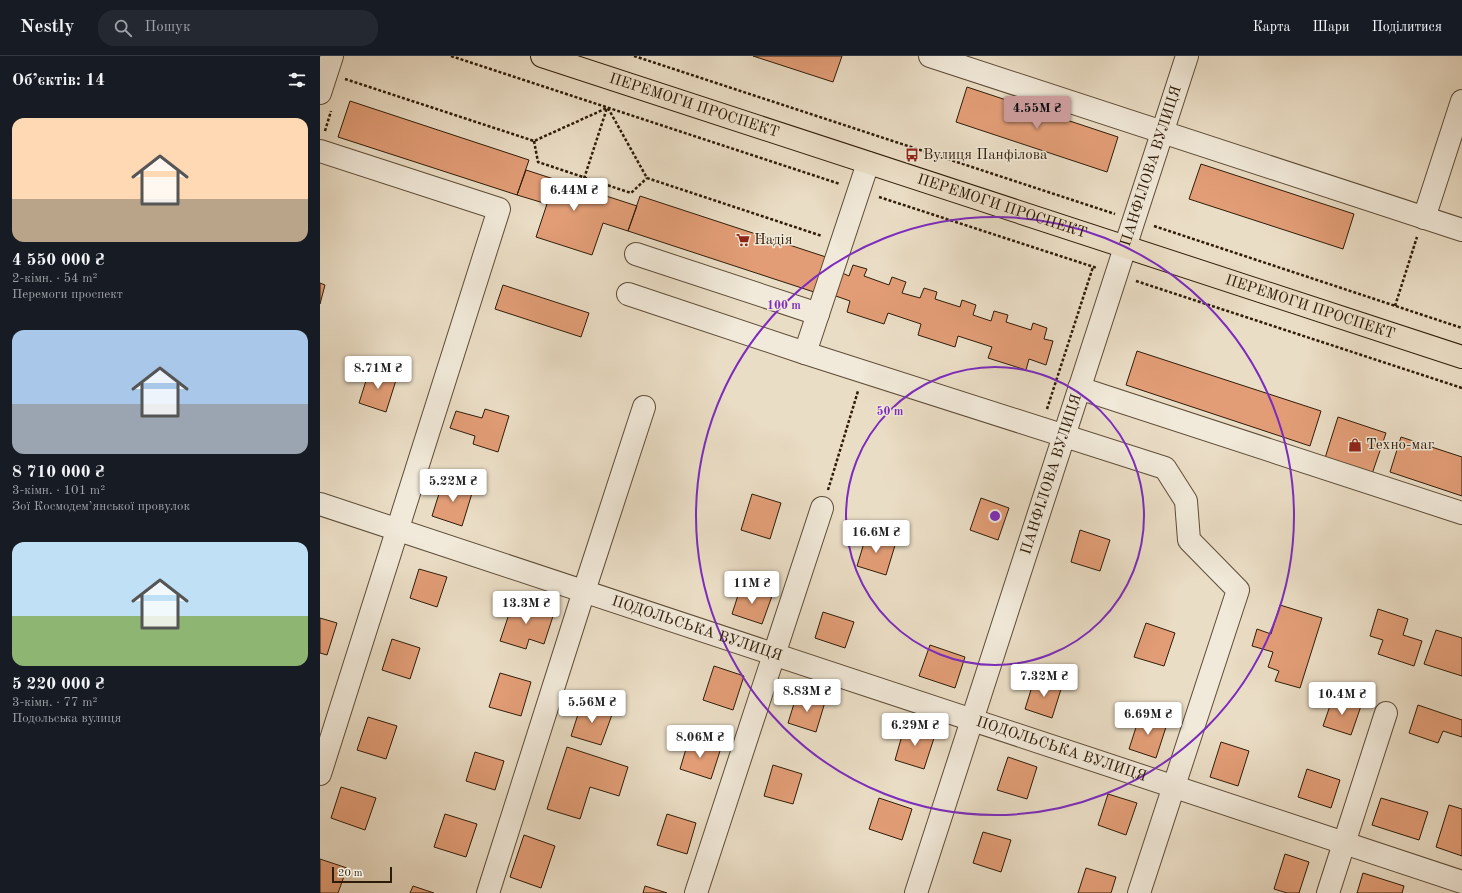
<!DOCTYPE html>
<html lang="uk">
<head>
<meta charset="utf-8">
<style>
	:root { --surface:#171b24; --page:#242831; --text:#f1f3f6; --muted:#9ea1a6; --line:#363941; --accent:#c59692 }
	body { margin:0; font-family:"Old Standard TT",serif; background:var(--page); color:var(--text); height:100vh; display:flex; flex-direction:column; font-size:15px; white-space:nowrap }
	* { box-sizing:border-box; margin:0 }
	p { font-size:13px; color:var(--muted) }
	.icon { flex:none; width:22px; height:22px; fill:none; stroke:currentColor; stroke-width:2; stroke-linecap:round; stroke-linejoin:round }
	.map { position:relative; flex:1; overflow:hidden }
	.details { display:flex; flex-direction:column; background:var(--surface); width:320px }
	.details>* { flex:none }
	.scale { position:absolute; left:12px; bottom:10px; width:60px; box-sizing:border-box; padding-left:4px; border:2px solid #2f1c08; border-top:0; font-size:11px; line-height:14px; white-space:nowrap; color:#2f1c08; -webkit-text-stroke:3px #f1e9d9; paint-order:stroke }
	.price { position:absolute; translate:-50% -34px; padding:0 9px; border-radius:4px; background:#fff; color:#222; font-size:13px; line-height:26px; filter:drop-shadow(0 1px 2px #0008) }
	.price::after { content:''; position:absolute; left:50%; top:24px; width:12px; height:9px; margin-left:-6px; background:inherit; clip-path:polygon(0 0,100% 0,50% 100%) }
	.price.on { background:var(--accent); color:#111 }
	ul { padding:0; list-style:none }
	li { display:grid; align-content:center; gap:8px; height:212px; padding:0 12px }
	li span { display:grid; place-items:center; height:124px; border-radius:12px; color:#555 }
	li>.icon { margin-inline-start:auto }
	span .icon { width:72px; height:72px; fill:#fffc; stroke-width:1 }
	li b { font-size:17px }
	h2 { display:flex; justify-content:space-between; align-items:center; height:48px; padding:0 12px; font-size:17px }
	header { display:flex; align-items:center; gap:24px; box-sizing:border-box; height:56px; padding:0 20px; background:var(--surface); border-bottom:1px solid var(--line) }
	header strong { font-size:19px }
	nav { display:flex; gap:22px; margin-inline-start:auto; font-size:14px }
	.search { width:280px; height:36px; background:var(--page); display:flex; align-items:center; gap:10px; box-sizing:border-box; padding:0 14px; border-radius:16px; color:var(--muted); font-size:15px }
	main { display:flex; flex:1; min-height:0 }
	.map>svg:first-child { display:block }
	.building { fill:#e29d76; stroke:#2f1c08 }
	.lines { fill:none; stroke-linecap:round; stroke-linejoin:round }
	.minor-casing { stroke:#5e4c37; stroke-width:24 }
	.major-casing { stroke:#2f1c08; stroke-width:24 }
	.path { stroke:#2f1c08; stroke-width:2.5; stroke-dasharray:3 2; stroke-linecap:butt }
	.minor { stroke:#f1e9d9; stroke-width:22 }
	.major { stroke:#eaddc5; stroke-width:22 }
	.ring { fill:none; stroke:#7b2cbf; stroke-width:2 }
	.labels { text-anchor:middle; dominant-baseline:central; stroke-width:3; stroke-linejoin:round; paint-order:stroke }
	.street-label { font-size:15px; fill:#2f1c08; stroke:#f1e9d9 }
	.poi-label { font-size:15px; fill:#2f1c08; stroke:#f1e9d9; text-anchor:start }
	.centre { fill:#7b2cbf; stroke:#f1e9d9; stroke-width:2 }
	.ring-label { font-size:12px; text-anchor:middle; font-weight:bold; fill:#7b2cbf; stroke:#f1e9d9; stroke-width:3; stroke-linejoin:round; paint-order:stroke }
</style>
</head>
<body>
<header>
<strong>Nestly</strong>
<div class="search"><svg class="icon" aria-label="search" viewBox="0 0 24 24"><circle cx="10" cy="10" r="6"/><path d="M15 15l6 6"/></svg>Пошук</div>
<nav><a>Карта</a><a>Шари</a><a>Поділитися</a></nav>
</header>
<main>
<section class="details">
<h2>Об’єктів: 14<svg class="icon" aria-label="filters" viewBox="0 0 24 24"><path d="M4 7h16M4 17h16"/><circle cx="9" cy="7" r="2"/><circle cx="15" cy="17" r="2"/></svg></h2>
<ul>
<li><span style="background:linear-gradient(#ffd9b3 65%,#b9a48a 0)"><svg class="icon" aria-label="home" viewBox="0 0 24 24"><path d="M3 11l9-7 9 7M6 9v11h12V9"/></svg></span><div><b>4 550 000 ₴</b><p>2-кімн. · 54 m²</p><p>Перемоги проспект</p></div></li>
<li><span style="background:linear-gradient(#a9c7e8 60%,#9aa5b1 0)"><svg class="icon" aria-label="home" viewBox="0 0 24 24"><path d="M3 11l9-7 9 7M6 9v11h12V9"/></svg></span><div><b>8 710 000 ₴</b><p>3-кімн. · 101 m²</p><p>Зої Космодем’янської провулок</p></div></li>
<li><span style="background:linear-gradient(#bfe0f5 60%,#8fb573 0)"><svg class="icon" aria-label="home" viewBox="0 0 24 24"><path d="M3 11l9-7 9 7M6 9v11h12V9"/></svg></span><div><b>5 220 000 ₴</b><p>3-кімн. · 77 m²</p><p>Подольська вулиця</p></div></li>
</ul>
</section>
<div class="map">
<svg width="1142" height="837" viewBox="0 0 1142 837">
	<rect width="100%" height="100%" fill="#eaddc5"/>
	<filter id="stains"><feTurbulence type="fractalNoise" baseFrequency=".005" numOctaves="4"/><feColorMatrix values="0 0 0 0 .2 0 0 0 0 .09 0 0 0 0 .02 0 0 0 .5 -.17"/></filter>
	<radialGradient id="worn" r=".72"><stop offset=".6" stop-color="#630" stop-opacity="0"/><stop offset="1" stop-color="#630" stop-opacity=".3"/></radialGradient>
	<!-- building -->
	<path class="building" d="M 433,0 L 522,0 L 513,26 Z
		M 647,31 L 798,81 L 787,116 L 636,66 Z
		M 30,45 L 209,104 L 197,139 L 18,81 Z
		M 881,108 L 1034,158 L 1023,193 L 869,143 Z
		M 206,114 L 317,150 L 308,175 L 283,167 L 272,199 L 216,181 L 227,148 L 197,139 Z
		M 320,140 L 509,202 L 497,237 L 308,175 Z
		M 533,209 L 547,213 L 544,220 L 569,229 L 572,221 L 586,226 L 582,237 L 600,242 L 604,232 L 617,236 L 615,243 L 640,251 L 642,244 L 656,249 L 653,259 L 671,265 L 674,255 L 688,259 L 686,266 L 711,274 L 713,267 L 727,272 L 724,283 L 733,285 L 726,309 L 709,303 L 706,314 L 668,302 L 672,291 L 638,280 L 635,291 L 598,279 L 601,268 L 568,257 L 564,268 L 527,256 L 530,245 L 513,239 L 520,216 L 529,220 Z
		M 0,227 L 5,229 L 0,248 Z
		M 183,229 L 269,257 L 261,281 L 175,253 Z
		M 817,295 L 1001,355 L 990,390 L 806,329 Z
		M 50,312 L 77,321 L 66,356 L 39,347 Z
		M 165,353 L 189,360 L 178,396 L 153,388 L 155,380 L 130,372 L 136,355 L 162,362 Z
		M 1018,361 L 1066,377 L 1052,418 L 1005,402 Z
		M 1081,381 L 1142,401 L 1142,440 L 1070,416 Z
		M 123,425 L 153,434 L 142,470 L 112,460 Z
		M 432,438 L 461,447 L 450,483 L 421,474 Z
		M 661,442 L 689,452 L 678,484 L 650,474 Z
		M 760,474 L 790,484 L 780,515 L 751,506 Z
		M 547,477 L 576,486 L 566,519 L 537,510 Z
		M 99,513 L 127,521 L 117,551 L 90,542 Z
		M 421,530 L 452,540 L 442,568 L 412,558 Z
		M 194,543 L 234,557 L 224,588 L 209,583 L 206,593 L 180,585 Z
		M 960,549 L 1002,562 L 980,632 L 955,625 L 959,615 L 948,611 L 953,596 L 932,590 L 937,573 L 951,578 Z
		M 1058,553 L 1088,563 L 1083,579 L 1102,585 L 1094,610 L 1058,598 L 1063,584 L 1050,580 Z
		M 503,556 L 534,566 L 525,592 L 495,582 Z
		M 0,562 L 17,567 L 7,599 L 0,597 Z
		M 826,567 L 855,577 L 844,610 L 814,601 Z
		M 1116,574 L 1142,582 L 1142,620 L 1104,608 Z
		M 72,583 L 100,592 L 90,623 L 62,614 Z
		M 610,589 L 645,601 L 635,632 L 599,620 Z
		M 394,610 L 424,620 L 413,654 L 383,644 Z
		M 180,617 L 211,626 L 201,660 L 169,651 Z
		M 715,621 L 742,630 L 732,662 L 705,653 Z
		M 477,638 L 505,646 L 496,676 L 468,667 Z
		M 1013,641 L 1041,650 L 1031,679 L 1003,670 Z
		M 262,646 L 293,656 L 281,689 L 251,680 Z
		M 1098,649 L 1142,664 L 1142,681 L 1123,675 L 1118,687 L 1089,677 Z
		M 820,659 L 847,668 L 836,702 L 809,693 Z
		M 48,661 L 77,670 L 66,703 L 37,694 Z
		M 585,669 L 615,679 L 604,713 L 575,704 Z
		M 369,683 L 401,692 L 391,723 L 360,713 Z
		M 901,686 L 929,695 L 918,730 L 890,721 Z
		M 247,691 L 308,711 L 299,740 L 270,731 L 260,763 L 227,753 Z
		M 155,696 L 184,705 L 175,734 L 146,725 Z
		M 688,701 L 717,711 L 707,743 L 677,734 Z
		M 453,709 L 482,718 L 473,748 L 444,740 Z
		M 987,713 L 1020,724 L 1011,752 L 978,741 Z
		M 21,731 L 56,742 L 45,774 L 11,762 Z
		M 788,738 L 817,747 L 806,779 L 778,769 Z
		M 559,742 L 592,753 L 582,784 L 549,773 Z
		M 1061,742 L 1108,756 L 1099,784 L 1052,769 Z
		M 1129,749 L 1142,753 L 1142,800 L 1116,791 Z
		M 125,758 L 157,768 L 146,801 L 114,791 Z
		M 347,758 L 376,767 L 367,798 L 337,789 Z
		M 663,776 L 691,784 L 681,816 L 653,807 Z
		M 204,779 L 235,790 L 221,832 L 190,821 Z
		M 965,798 L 989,806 L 979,837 L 967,837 L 954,833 Z
		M 0,803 L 27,812 L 18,837 L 0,837 Z
		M 766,812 L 796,821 L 791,837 L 758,837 Z
		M 1043,817 L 1084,830 L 1082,837 L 1037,837 Z
		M 93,830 L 114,837 L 90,837 Z
		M 325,830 L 347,837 L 323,837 Z"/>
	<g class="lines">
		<!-- minor casing -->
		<g class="minor-casing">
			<g id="minor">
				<path d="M 610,0 L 1142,174"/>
				<path d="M 0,37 L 12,0"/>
				<path d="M 0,95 L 179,153 L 0,718"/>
				<path d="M 1104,162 L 1142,45"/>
				<path d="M 316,198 L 498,258"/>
				<path d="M 308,238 L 485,297 L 845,412 L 866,445 L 869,484 L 918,534 L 819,837"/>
				<path d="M 485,297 L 548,107"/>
				<path d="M 759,332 L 1142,457"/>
				<path id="s1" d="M 0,448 L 1142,826"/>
				<path d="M 168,837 L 264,535 L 324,351"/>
				<path d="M 376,837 L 502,452"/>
				<path id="s2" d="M 596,837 L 867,0"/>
				<path d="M 1008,837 L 1066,657"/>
			</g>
		</g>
		<!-- major casing -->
		<g class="major-casing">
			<g id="major">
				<path id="s3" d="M 222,0 L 1142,301"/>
			</g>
		</g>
		<!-- path -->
		<path class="path" d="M 131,0 L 520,128
			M 314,0 L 795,158
			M 25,23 L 214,85 L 287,52
			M 288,52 L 327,122 L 502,180
			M 5,75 L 11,55
			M 214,85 L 218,106 L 311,137 L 327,122
			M 261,132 L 287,52
			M 559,141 L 777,212
			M 834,170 L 1142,272
			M 816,225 L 1142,332
			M 1075,250 L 1097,181
			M 727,353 L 773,211
			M 508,434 L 538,335"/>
		<!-- minor -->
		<use href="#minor" class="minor"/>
		<!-- major -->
		<use href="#major" class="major"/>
	</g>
	<!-- distance rings -->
	<g class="ring">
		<circle cx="675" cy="460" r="149"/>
		<circle cx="675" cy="460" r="299"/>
	</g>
	<!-- icons -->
	<defs>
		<g id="bus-bare" transform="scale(1.08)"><path d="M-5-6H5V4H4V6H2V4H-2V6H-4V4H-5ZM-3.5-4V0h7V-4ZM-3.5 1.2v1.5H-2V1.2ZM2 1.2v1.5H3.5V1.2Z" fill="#8f2418" stroke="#f1e9d9" stroke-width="2.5" paint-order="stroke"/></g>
		<g id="supermarket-bare" transform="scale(1.08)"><path d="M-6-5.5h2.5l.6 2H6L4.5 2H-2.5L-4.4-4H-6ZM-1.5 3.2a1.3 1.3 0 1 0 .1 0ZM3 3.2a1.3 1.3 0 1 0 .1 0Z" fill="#8f2418" stroke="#f1e9d9" stroke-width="2.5" paint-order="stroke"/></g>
		<g id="shop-bare" transform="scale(1.08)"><path d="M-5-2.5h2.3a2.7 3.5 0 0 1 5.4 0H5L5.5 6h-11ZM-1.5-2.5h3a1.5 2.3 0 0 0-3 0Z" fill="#8f2418" stroke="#f1e9d9" stroke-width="2.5" paint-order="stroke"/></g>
	</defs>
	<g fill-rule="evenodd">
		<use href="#bus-bare" x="592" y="99"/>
		<use href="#supermarket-bare" x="423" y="184"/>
		<use href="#shop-bare" x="1035" y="389"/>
	</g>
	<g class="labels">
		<!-- street labels -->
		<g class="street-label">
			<text stroke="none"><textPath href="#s3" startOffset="160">ПЕРЕМОГИ ПРОСПЕКТ</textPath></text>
			<text stroke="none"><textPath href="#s2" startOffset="764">ПАНФІЛОВА ВУЛИЦЯ</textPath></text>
			<text stroke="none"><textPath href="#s3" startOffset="484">ПЕРЕМОГИ ПРОСПЕКТ</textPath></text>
			<text stroke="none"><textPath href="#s3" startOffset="808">ПЕРЕМОГИ ПРОСПЕКТ</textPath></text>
			<text stroke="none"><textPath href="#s2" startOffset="440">ПАНФІЛОВА ВУЛИЦЯ</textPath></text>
			<text stroke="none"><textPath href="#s1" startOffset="397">ПОДОЛЬСЬКА ВУЛИЦЯ</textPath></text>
			<text stroke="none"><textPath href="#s1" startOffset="781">ПОДОЛЬСЬКА ВУЛИЦЯ</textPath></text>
		</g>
		<!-- poi labels -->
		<g class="poi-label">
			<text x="603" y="99">Вулиця Панфілова</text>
			<text x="434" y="184">Надiя</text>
			<text x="1046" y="389">Техно-маг</text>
		</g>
	</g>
	<circle cx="675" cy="460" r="6" class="centre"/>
	<g class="ring-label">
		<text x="464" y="253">100 m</text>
		<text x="570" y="359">50 m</text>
	</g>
	<rect width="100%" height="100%" filter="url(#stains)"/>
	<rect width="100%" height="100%" fill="url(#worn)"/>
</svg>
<div class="scale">20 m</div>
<b class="price on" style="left:717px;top:74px">4.55M ₴</b>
<b class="price" style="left:254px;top:156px">6.44M ₴</b>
<b class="price" style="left:58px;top:334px">8.71M ₴</b>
<b class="price" style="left:133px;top:447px">5.22M ₴</b>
<b class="price" style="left:556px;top:498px">16.6M ₴</b>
<b class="price" style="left:432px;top:549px">11M ₴</b>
<b class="price" style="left:206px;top:569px">13.3M ₴</b>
<b class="price" style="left:724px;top:642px">7.32M ₴</b>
<b class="price" style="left:487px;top:657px">8.83M ₴</b>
<b class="price" style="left:1022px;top:660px">10.4M ₴</b>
<b class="price" style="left:272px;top:668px">5.56M ₴</b>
<b class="price" style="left:828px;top:680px">6.69M ₴</b>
<b class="price" style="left:595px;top:691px">6.29M ₴</b>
<b class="price" style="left:380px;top:703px">8.06M ₴</b>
</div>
</main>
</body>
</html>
